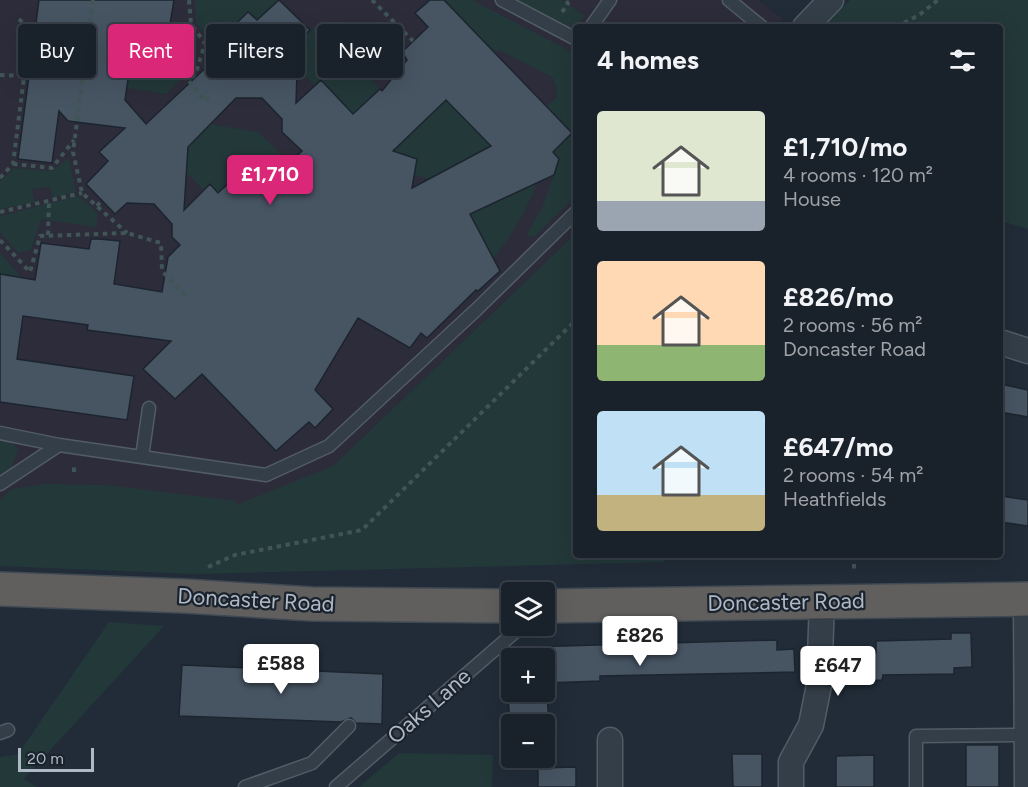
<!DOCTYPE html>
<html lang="en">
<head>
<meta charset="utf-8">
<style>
	:root { --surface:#19212a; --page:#222932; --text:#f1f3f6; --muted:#9fa3a8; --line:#373e47; --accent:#db2777 }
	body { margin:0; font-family:Figtree,sans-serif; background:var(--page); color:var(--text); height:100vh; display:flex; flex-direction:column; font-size:22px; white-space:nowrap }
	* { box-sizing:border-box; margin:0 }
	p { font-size:20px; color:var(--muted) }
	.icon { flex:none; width:33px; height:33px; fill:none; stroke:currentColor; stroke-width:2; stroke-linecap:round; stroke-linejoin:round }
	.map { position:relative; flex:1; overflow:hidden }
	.sheet { position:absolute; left:573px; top:24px; width:430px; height:534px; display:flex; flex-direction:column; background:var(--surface); border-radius:6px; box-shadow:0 6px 24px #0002,0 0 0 2px var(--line) }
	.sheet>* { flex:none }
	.hud { position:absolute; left:18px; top:24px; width:465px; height:54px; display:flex; gap:12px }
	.fabs { position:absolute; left:501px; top:582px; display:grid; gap:12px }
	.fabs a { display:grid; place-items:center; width:54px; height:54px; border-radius:6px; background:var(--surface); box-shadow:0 6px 24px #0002,0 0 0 2px var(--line); font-size:30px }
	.scale { position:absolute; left:18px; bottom:15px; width:76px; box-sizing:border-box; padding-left:6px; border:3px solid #afb9c5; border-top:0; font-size:16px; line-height:21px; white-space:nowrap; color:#afb9c5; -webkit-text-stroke:4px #1a232d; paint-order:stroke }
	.price { position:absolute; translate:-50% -51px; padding:0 14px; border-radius:6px; background:#fff; color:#222; font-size:20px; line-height:39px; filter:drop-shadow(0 2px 3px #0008) }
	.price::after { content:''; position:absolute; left:50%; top:36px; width:18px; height:14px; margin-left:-9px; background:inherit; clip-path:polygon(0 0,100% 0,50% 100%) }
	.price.active { background:var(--accent); color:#fff }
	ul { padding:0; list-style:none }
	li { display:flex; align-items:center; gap:18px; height:150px; padding:0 24px }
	li span { display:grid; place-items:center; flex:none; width:168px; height:120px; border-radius:6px; color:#555 }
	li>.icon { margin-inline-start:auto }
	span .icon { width:72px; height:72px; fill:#fffc; stroke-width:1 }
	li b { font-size:26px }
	h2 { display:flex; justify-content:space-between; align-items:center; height:72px; padding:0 24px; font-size:26px }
	.tag { padding:0 21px; border-radius:6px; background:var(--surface); box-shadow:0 6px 24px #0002,0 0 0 2px var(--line); font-size:21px; line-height:54px }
	.tag.active { background:var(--accent); color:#fff }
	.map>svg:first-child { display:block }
	.medical { fill:#2d2c3a }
	.green { fill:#233839 }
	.building { fill:#475462; stroke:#1c252f; stroke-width:1.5; fill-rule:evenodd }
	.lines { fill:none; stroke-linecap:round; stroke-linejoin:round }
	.service-casing { stroke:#525c66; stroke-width:15 }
	.minor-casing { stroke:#525c66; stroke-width:27 }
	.trunk-casing { stroke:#3f4953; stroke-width:36 }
	.path { stroke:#405556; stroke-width:4; stroke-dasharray:4.5 4.5; stroke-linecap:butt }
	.service { stroke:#343e48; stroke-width:12 }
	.minor { stroke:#343e48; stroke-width:24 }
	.trunk { stroke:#605f5e; stroke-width:33 }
	.labels { text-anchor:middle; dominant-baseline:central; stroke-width:4.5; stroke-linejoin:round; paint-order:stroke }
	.street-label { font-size:22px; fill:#afb9c5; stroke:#1a232d }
</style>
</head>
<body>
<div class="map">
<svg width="1028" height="787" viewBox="0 0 1028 787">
	<rect width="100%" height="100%" fill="#212c38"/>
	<!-- medical -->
	<path class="medical" d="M 0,0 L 758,0 L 783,19 L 776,27 L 576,27 L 576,233 L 333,466 L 246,503 L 157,523 L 0,533 Z"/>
	<!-- green -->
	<path class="green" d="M 195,0 L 279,0 L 257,20 L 248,12 L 214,45 L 196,23 Z
		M 444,0 L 472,0 L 576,54 L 576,196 L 535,236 L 526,236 L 543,206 L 559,159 L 553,152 L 546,107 L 557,97 L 556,86 L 552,77 L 499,50 L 495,53 Z
		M 517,0 L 561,0 L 585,16 L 573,28 Z
		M 850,0 L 1028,0 L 1028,229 L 1001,221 L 1000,27 L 822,27 Z
		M 136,25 L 169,30 L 187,28 L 197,40 L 192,69 L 166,94 L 127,88 Z
		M 317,25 L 380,89 L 353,114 L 321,81 L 315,86 L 297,67 L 298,41 Z
		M 446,100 L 491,145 L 429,179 L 414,175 L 417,159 L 393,151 Z
		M 209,124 L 258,132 L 281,154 L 240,189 L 232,181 L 218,193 L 204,190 L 186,172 L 188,147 Z
		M 69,158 L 76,192 L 53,198 L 50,187 L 32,189 L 35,202 L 0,209 L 0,182 L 14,168 L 52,171 Z
		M 541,171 C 530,205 515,231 493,259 L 470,214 L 520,191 Z
		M 78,196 L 98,213 L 96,227 L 41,219 L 31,250 L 18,253 L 0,232 L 0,216 Z
		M 576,233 L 576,555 L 660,555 L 664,562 L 193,574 L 0,566 L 0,500 L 12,489 L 44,484 L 106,485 L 237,501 L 236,505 L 333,466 Z
		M 0,253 L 22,278 L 0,274 Z
		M 0,440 L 11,442 L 18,449 L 11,469 L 0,475 Z
		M 109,622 L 164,626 L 24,779 L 37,787 L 0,787 L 0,757 L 18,754 Z
		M 399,753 L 493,755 L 492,787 L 359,787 Z"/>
	<!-- building -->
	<path class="building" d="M 39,0 L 174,0 L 169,30 L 136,25 L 125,100 L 146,124 L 216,58 L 209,50 L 248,12 L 257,20 L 279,0 L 310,30 L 298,41 L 296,103 L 321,80 L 353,114 L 380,89 L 382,91 L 407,60 L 402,52 L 428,27 L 415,13 L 430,0 L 444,0 L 572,133 L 553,152 L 559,159 L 554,175 L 470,214 L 500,271 L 478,291 L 476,290 L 427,338 L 421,333 L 410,348 L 358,318 L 315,390 L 333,409 L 315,428 L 309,422 L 276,451 L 202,374 L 175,399 L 143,369 L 171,341 L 87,330 L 88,325 L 23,316 L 17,359 L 134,376 L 127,420 L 0,402 L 0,274 L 35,280 L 41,243 L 89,249 L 91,239 L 99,239 L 120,241 L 114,284 L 162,292 L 168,257 L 180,245 L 172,237 L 172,224 L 154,204 L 127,203 L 115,214 L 86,184 L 108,161 L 99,152 L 125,128 L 68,121 L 59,111 L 52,163 L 18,159 ZM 236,98 L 262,98 L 282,119 L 282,132 L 302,151 L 271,180 L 261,170 L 240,189 L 232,180 L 218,193 L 210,184 L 184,210 L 188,147 ZM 446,100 L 491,146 L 412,188 L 417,159 L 393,151 Z
		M 1000,384 L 1028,390 L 1028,417 L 1000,412 Z
		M 1000,496 L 1028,500 L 1028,526 L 1000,522 Z
		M 951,633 L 971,633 L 972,667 L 954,668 L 954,674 L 883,675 L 882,680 L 862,681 L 861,653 L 876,653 L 876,641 L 951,639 Z
		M 777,640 L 777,650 L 794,649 L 795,672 L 600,676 L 600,681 L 546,683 L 550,734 L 544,735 L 544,724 L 512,724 L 511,737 L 506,669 L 512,664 L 512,692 L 544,692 L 544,658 L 516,658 L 527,647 Z
		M 182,665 L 383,674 L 382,724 L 356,723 L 351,718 L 341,722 L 179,716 Z
		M 966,745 L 999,745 L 999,787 L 966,787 Z
		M 732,754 L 762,754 L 762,787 L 733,787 Z
		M 874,755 L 874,787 L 836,787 L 836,756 Z
		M 576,767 L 576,787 L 538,787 L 538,768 Z"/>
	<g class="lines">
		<!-- service casing -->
		<g class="service-casing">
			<path id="service" d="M 502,0 L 576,39
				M 729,0 L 762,27
				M 591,27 L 610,0
				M 0,433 L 59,445
				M 142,457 L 149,408
				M 0,484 L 59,445 L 266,475 L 329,446 L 476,310 L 576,212
				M 0,733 L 8,730
				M 245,787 L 312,763 L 349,726
				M 336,787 L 522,626
				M 916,787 L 916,736 L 1027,735"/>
		</g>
		<!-- minor casing -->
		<g class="minor-casing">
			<path id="minor" d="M 805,27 L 831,0
				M 1000,342 L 1028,351
				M 1026,599 L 1027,787
				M 610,787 L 610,740
				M 791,787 L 791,762 L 811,725 L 819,685 L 822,601"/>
		</g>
		<!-- trunk casing -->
		<g class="trunk-casing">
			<path id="trunk" d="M 0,589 L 184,596 L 312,604 L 512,606
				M 544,606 L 1028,599"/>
		</g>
		<!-- path -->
		<path class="path" d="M 93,0 L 73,152 L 82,193 L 127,233
			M 189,0 L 191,24 L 205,43 L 196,73 L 189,81 L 205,101 L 209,97
			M 372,0 L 413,41
			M 562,12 L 568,4 L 566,0
			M 19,19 L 30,30
			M 896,27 L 919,15 L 938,0
			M 0,75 L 24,76
			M 13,164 L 52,168 L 74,140
			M 0,178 L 13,164 L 30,30 L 35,31
			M 97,206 L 102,200
			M 0,212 L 82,193
			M 48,235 L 49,200
			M 0,240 L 30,272 L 40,236 L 127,233 L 161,243 L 162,271 L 186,296
			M 74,472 L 74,463
			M 854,555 L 854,572
			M 208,567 L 235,555 L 362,530 L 576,320"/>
		<!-- service -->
		<use href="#service" class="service"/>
		<!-- minor -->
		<use href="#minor" class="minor"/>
		<!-- trunk -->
		<use href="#trunk" class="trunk"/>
	</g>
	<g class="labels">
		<!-- street labels -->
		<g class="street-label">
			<text transform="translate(256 600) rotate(3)">Doncaster Road</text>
			<text transform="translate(786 602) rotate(-1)">Doncaster Road</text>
			<text transform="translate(429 706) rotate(-41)">Oaks Lane</text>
		</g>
	</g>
</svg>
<div class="fabs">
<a><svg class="icon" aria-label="layers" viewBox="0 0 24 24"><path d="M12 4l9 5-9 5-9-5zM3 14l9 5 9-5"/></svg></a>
<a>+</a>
<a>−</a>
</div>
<div class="scale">20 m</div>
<b class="price active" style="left:270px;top:206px">£1,710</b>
<b class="price" style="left:640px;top:667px">£826</b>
<b class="price" style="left:281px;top:695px">£588</b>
<b class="price" style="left:838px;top:697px">£647</b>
<div class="hud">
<a class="tag">Buy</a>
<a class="tag active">Rent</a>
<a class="tag">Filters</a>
<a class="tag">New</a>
</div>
<section class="sheet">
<h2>4 homes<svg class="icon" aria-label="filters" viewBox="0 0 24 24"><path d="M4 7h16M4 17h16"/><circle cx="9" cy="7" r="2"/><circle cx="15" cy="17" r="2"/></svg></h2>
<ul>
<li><span style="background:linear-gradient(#dfe7d0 75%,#9aa5b1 0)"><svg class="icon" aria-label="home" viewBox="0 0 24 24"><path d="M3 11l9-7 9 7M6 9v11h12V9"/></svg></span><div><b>£1,710/mo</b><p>4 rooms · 120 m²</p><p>House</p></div></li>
<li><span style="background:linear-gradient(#ffd9b3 70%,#8fb573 0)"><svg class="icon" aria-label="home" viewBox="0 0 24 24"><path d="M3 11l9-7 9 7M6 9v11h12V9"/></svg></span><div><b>£826/mo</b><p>2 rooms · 56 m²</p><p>Doncaster Road</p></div></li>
<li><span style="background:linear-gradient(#bfe0f5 70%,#c2b280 0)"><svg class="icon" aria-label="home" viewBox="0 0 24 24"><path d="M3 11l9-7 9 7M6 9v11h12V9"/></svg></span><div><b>£647/mo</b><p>2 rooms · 54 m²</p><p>Heathfields</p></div></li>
</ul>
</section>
</div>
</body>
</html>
